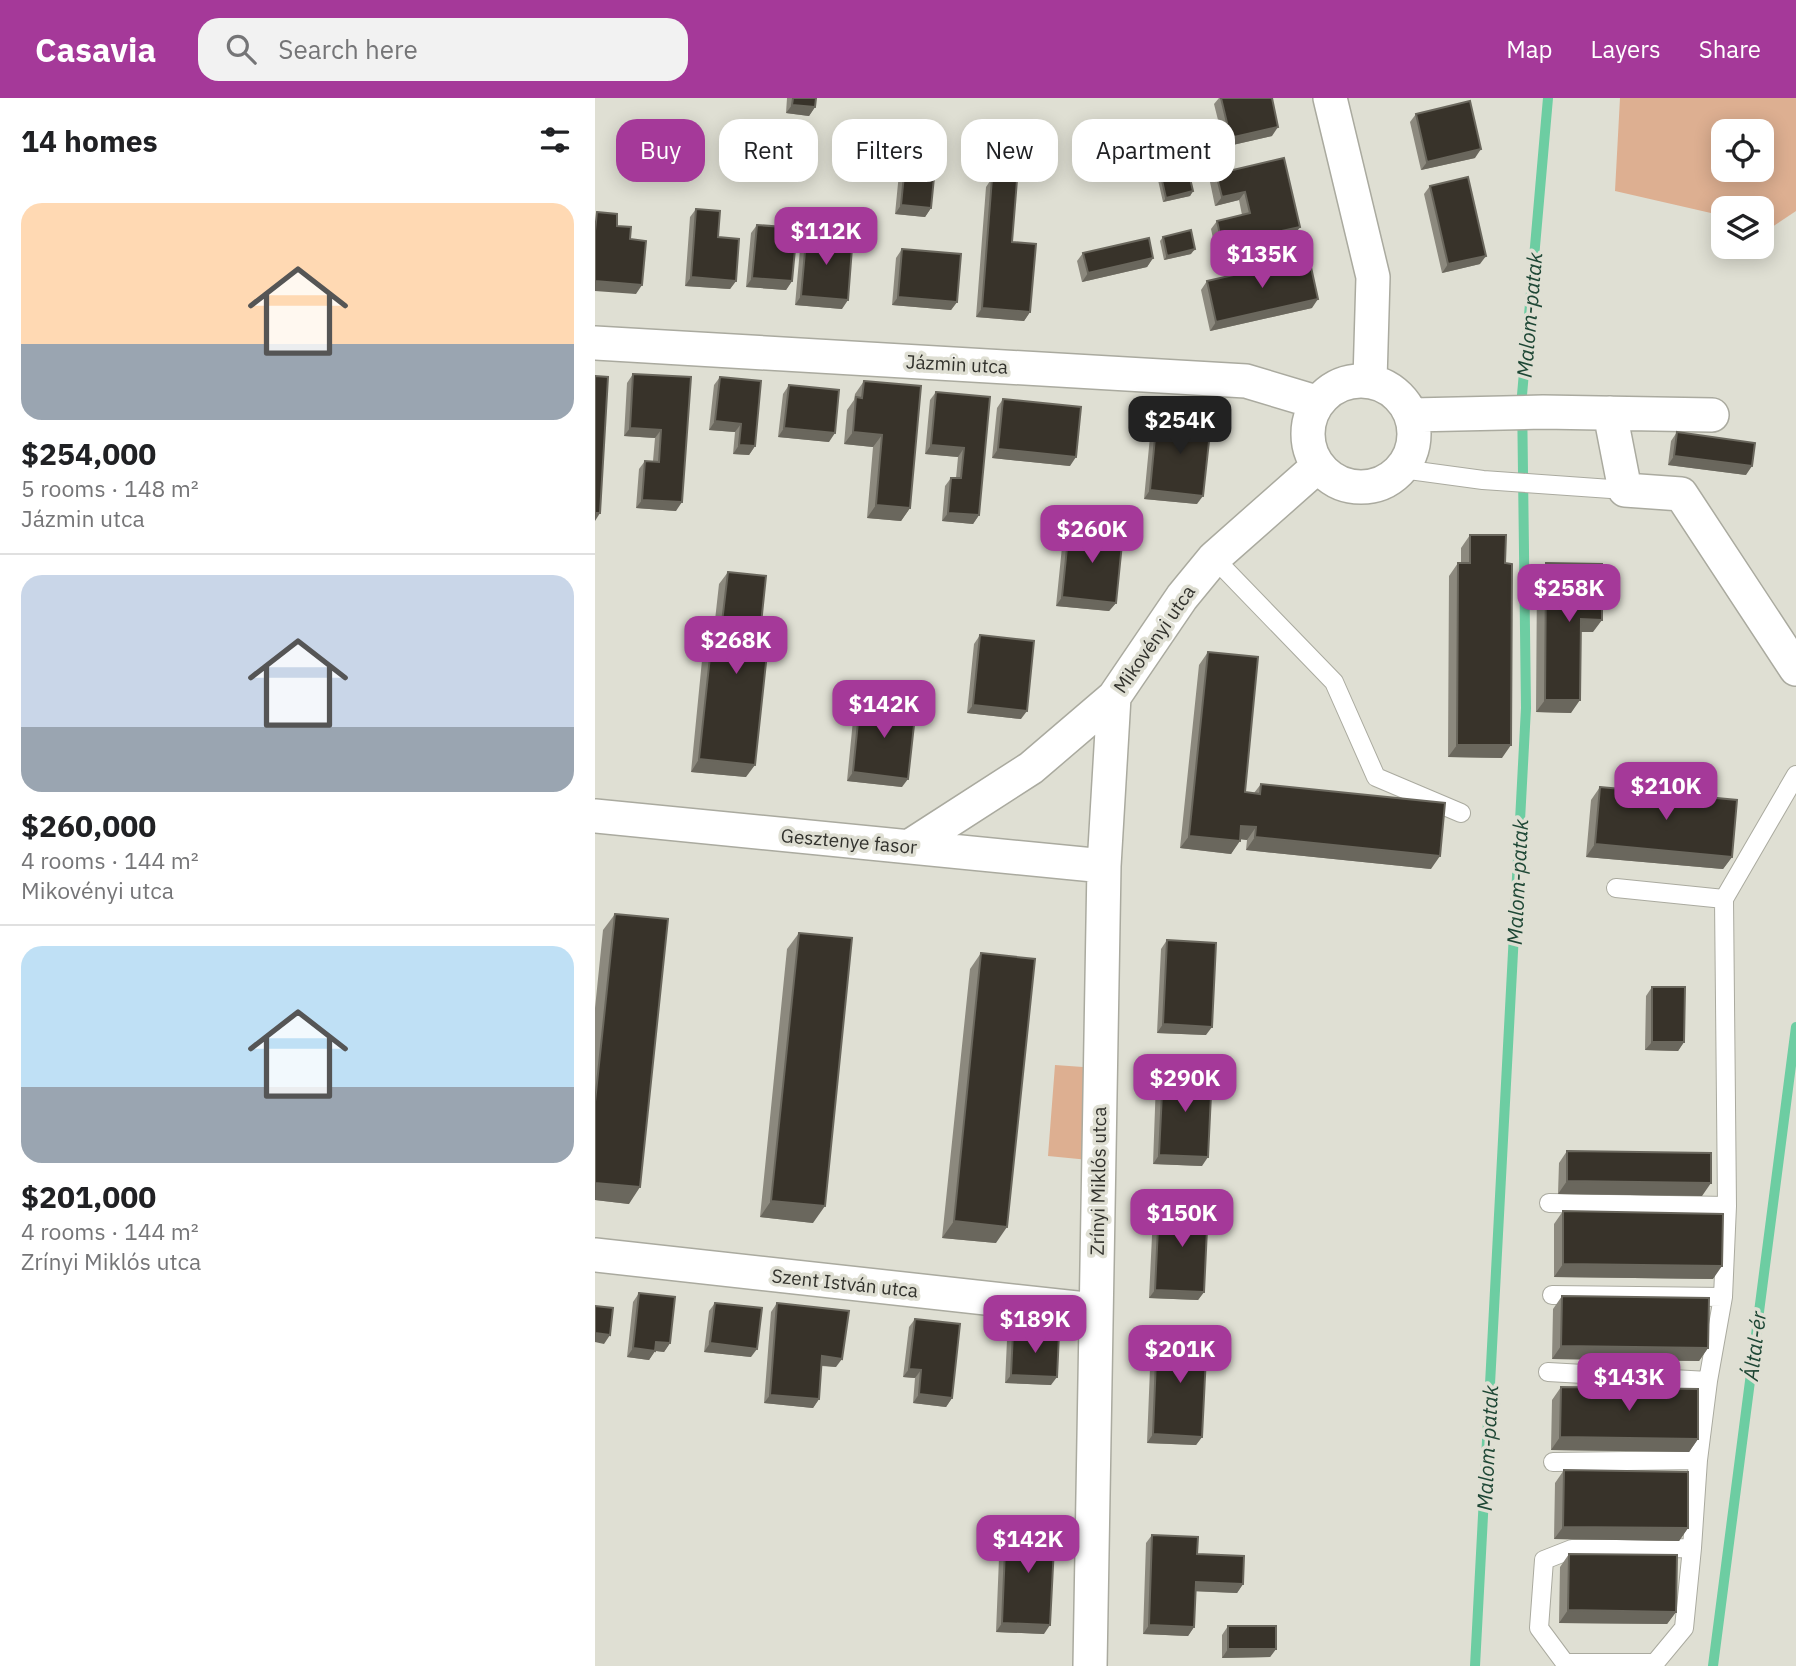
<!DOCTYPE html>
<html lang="en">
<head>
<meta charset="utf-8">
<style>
	:root { --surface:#fff; --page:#f2f2f2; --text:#202124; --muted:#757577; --line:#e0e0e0; --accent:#a53999 }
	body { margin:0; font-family:"IBM Plex Sans",sans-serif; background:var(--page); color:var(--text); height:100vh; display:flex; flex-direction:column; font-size:26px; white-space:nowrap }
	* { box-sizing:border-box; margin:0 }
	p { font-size:23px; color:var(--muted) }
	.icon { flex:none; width:38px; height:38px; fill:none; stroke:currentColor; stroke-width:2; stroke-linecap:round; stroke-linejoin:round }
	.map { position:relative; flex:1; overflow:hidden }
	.details { display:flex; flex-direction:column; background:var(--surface); width:595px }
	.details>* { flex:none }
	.hud { position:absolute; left:21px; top:21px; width:665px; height:63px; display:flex; gap:14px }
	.controls { position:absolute; left:1116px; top:21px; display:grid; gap:14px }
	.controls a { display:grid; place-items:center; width:63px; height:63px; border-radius:14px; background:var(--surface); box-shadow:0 4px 18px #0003; font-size:35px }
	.price { position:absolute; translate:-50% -60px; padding:0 16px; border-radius:14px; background:var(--accent); color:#fff; font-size:23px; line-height:46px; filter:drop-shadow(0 2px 4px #0008) }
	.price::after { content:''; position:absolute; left:50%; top:42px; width:21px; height:16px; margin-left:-10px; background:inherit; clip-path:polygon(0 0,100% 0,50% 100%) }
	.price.selected { background:#222; color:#fff }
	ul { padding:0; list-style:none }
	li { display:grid; align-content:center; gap:14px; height:371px; padding:0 21px }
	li+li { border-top:2px solid var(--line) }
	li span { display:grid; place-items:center; height:217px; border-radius:21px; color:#555 }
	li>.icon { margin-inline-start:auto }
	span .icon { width:126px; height:126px; fill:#fffc; stroke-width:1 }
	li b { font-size:30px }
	h2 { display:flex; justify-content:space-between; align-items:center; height:84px; padding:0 21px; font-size:30px }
	.pill { padding:0 24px; border-radius:21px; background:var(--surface); box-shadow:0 4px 18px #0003; font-size:24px; line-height:63px }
	.pill.selected { background:var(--accent); color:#fff }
	header { display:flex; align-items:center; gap:42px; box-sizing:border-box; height:98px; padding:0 35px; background:var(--accent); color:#fff }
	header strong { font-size:33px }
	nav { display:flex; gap:38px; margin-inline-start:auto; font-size:24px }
	.search { width:490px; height:63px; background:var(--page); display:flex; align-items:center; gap:18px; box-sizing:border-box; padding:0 24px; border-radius:21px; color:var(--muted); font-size:26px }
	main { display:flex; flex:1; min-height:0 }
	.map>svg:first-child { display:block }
	.green { fill:#ddaf91; fill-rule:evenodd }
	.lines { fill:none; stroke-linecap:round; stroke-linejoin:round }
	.stream { stroke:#6dcda2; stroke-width:10 }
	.lane-casing { stroke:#aaaa9f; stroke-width:20 }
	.street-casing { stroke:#aaaa9f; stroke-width:36 }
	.lane { stroke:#fff; stroke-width:18 }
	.street { stroke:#fff; stroke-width:33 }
	.wall { fill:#8c897e }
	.shaded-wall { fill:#6a675d }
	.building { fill:#38332a; stroke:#6a675d; stroke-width:2 }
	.labels { text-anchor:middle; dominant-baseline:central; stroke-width:7; stroke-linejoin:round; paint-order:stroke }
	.street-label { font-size:19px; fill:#32322d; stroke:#dfdfd3 }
	.water-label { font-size:21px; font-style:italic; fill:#1e4735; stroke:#dfdfd3 }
</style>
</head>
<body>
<header>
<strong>Casavia</strong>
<div class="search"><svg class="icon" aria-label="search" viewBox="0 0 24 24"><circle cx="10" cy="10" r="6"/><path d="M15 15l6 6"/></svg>Search here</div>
<nav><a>Map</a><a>Layers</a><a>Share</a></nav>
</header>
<main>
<section class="details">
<h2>14 homes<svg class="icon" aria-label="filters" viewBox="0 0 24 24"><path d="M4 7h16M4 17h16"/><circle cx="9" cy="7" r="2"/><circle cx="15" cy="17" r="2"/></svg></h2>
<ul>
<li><span style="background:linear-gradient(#ffd9b3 65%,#9aa5b1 0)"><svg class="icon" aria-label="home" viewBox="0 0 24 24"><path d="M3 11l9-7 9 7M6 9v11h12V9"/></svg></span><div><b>$254,000</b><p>5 rooms · 148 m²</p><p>Jázmin utca</p></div></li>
<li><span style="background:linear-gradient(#c9d6e8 70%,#9aa5b1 0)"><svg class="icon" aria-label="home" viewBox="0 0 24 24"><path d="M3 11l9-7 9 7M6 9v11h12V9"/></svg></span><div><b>$260,000</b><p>4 rooms · 144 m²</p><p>Mikovényi utca</p></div></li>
<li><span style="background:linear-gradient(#bfe0f5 65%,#9aa5b1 0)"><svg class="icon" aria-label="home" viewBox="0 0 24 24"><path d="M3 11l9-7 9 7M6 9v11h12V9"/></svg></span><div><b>$201,000</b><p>4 rooms · 144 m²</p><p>Zrínyi Miklós utca</p></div></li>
</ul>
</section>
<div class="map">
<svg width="1201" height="1568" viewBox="0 0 1201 1568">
	<rect width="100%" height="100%" fill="#dfdfd3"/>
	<!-- green -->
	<path class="green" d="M 1025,0 L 1201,0 L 1201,113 L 1177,129 L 1167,127 L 1167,110 L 1129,110 L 1129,118 L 1020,93 ZM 1129,33 L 1167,33 L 1167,72 L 1129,72 Z
		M 460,967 L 502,970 L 494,1062 L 453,1058 Z"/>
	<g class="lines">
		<!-- stream -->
		<path class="stream" d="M 880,1568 L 931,610 L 927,297 L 953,0
			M 1118,1568 L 1201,929"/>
		<!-- lane casing -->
		<g class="lane-casing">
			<path id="lane" d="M 807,371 L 888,382 L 1030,392
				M 619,460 L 739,584 L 781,679 L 866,715
				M 1021,790 L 1129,801 L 1132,1108 L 1128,1199 L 1113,1283 L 1103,1362 L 1097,1450 L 977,1451 L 949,1462 L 944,1530 L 970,1565 L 1060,1565 L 1089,1530 L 1097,1450
				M 1129,801 L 1201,677
				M 954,1105 L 1132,1108
				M 957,1197 L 1128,1199
				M 953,1274 L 1113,1283
				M 958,1364 L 1103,1362"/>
		</g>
		<!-- street casing -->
		<g class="street-casing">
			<path id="street" d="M 735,0 L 778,179 L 775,282
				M 0,245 L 651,283 L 721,304
				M713 336a53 53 0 1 1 106 0a53 53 0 1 1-106 0Z
				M 1015,315 L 1030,392 L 1086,396 L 1201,571
				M 817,317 L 948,314 L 1117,317
				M 0,718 L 509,768
				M 315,748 L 436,670 L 519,599 L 587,499 L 619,460 L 723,368
				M 0,1157 L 500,1212
				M 495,1568 L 509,768 L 519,599"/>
		</g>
		<!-- lane -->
		<use href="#lane" class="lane"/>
		<!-- street -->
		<use href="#street" class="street"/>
	</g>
	<!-- wall -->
	<path class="wall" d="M 192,0 L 221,0 L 220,9 L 214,18 L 191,15 Z
		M 624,0 L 677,0 L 677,38 L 620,51 L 616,35 L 622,27 L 624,26 L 619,6 Z
		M 821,16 L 880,60 L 826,72 L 815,24 Z
		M 311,57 L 336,110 L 330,119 L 300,116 L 305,65 Z
		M 563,65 L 598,93 L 595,98 L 568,104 L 560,69 Z
		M 621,76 L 705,129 L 699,137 L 621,155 L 616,131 L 622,123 L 647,117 L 644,102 L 620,108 L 615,84 Z
		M 397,80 L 417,144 L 435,214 L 429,223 L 381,219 L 391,89 Z
		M 835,88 L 885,166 L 847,175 L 829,96 Z
		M 101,111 L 123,139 L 141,183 L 135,191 L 90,188 L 95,119 Z
		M 162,127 L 197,183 L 191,192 L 151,189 L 156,135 Z
		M 212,131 L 241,149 L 247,211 L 200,207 L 206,140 Z
		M 568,139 L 596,156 L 569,162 L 565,143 Z
		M 307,151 L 362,204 L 356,212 L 297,207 L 301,160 Z
		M 488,155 L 558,160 L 552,169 L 487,184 L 482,163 Z
		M 612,183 L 717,210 L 615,233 L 606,192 Z
		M 38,276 L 96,279 L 81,413 L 41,410 L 44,371 L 50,363 L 58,363 L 60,340 L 29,338 L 32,285 Z
		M 125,279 L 160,348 L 154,357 L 138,356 L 140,334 L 114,332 L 119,287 Z
		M 269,283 L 315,410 L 306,423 L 272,420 L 278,349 L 249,346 L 252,312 L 259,302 L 260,296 Z
		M 194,287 L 234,344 L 183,339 L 188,296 Z
		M 341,294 L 395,299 L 384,417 L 378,426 L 347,423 L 350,388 L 356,380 L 361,380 L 363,359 L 330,356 L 335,302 Z
		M 408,301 L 475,368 L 397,360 L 402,310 Z
		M 562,319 L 602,406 L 549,401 L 556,328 Z
		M 1082,334 L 1151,377 L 1073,367 L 1076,343 Z
		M 474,430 L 521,505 L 514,513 L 461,508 L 468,439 Z
		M 875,437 L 907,660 L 853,659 L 854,478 L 863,465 L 866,465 L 866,450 Z
		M 951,465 L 998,534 L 986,534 L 976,615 L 941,614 L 942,478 Z
		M 133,474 L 164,545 L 151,679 L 96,674 L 108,552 L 118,540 L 124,486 Z
		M 385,537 L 426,621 L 372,615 L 379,546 Z
		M 613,554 L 650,694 L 659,695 L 666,686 L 836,771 L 651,752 L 652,742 L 645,741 L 636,756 L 585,750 L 604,567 Z
		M 265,604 L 307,689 L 252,683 L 259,612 Z
		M 1005,689 L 1137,759 L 1128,771 L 991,759 L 996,702 Z
		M 20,816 L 34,1106 L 0,1102 L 0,910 L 8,832 Z
		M 204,835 L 218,1125 L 165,1119 L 192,851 Z
		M 572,842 L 611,937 L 562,935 L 566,851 Z
		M 386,855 L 401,1145 L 347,1140 L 375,871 Z
		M 1057,889 L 1089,944 L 1083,953 L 1050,952 L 1051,898 Z
		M 568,974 L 607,1068 L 558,1066 L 561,983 Z
		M 972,1053 L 1107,1098 L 963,1096 L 964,1065 Z
		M 564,1109 L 609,1194 L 603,1202 L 554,1200 L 558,1117 Z
		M 968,1113 L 1118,1181 L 959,1179 L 959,1126 Z
		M 44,1195 L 75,1245 L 69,1254 L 60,1253 L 54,1262 L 32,1259 L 38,1204 Z
		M 967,1198 L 1113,1250 L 1104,1263 L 957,1261 L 958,1211 Z
		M 120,1205 L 156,1259 L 109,1254 L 114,1213 Z
		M 182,1205 L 241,1269 L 226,1268 L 224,1301 L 218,1310 L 169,1305 L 176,1214 Z
		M 320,1221 L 357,1300 L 351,1309 L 318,1305 L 320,1280 L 308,1279 L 314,1229 Z
		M 418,1234 L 456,1287 L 410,1285 L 412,1242 Z
		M 562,1236 L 607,1339 L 601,1347 L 552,1345 L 556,1245 Z
		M 966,1289 L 1103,1341 L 1094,1354 L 956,1352 L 957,1302 Z
		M 969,1372 L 1093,1430 L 1084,1443 L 959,1441 L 960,1385 Z
		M 411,1427 L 449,1536 L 401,1534 L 405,1435 Z
		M 557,1437 L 602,1456 L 648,1486 L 642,1495 L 600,1493 L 599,1529 L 593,1538 L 548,1536 L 551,1445 Z
		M 974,1456 L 1081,1514 L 1072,1526 L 964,1525 L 965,1469 Z
		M 633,1528 L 681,1551 L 675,1559 L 627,1560 L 627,1537 Z"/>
	<!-- shaded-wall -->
	<path class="shaded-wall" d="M 197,7 L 220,9 L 214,18 L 191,15 Z
		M 683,29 L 677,38 L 620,51 L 626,42 Z
		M 886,51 L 880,60 L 826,72 L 832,64 Z
		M 598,93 L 595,98 L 568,104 L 571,100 Z
		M 650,94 L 644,102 L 620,108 L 627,99 Z
		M 306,107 L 336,110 L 330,119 L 300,116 Z
		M 705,129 L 699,137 L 621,155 L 627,146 Z
		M 600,151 L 596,156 L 569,162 L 572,158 Z
		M 891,158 L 885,166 L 847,175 L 853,166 Z
		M 558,160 L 552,169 L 487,184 L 493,175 Z
		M 96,179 L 141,183 L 135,191 L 90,188 Z
		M 157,180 L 197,183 L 191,192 L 151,189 Z
		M 0,183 L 47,187 L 41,196 L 0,193 Z
		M 206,198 L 253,202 L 247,211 L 200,207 Z
		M 303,199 L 362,204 L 356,212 L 297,207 Z
		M 723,201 L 717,210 L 615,233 L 621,224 Z
		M 387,210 L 435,214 L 429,223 L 381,219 Z
		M 120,323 L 146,326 L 140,334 L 114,332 Z
		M 35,330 L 66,332 L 60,340 L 29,338 Z
		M 189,330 L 240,335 L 234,344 L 183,339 Z
		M 258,334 L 287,337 L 278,349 L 249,346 Z
		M 144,347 L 160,348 L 154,357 L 138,356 Z
		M 336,347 L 369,350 L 363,359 L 330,356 Z
		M 403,351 L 481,359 L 475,368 L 397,360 Z
		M 1079,358 L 1157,368 L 1151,377 L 1073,367 Z
		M 555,392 L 608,398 L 602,406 L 549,401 Z
		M 47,402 L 87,404 L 81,413 L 41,410 Z
		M 281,407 L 315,410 L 306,423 L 272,420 Z
		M 0,415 L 5,415 L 0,423 Z
		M 353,415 L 384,417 L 378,426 L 347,423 Z
		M 467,499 L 521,505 L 514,513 L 461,508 Z
		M 986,521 L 1007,522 L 998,534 L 977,534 Z
		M 950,602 L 985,602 L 976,615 L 941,614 Z
		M 378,607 L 432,613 L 426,621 L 372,615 Z
		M 862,647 L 916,647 L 907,660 L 853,659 Z
		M 104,661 L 160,667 L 151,679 L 96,674 Z
		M 258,674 L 313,681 L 307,689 L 252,683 Z
		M 646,728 L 661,729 L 652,742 L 637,740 Z
		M 594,738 L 645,743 L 636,756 L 585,750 Z
		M 660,739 L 845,758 L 836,771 L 651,752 Z
		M 1000,746 L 1137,759 L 1128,771 L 991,759 Z
		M 568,926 L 617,929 L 611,937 L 562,935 Z
		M 1057,944 L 1089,944 L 1083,953 L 1050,952 Z
		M 564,1057 L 613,1059 L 607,1068 L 558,1066 Z
		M 972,1083 L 1116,1085 L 1107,1098 L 963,1096 Z
		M 0,1085 L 45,1089 L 34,1106 L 0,1102 Z
		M 176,1103 L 230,1108 L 218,1125 L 165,1119 Z
		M 359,1123 L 412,1129 L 401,1145 L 347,1140 Z
		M 968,1166 L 1127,1168 L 1118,1181 L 959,1179 Z
		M 560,1192 L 609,1194 L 603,1202 L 554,1200 Z
		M 0,1235 L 15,1237 L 9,1246 L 0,1244 Z
		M 61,1244 L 75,1245 L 69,1254 L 55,1252 Z
		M 115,1245 L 162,1251 L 156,1259 L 109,1254 Z
		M 966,1248 L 1113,1250 L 1104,1263 L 957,1261 Z
		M 38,1250 L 60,1253 L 54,1262 L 32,1259 Z
		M 227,1258 L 247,1261 L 241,1269 L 221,1267 Z
		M 314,1271 L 326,1272 L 320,1280 L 308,1279 Z
		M 416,1277 L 462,1279 L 456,1287 L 410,1285 Z
		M 324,1296 L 357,1300 L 351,1309 L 318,1305 Z
		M 175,1297 L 224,1301 L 218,1310 L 169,1305 Z
		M 558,1336 L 607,1339 L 601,1347 L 552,1345 Z
		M 965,1339 L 1103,1341 L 1094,1354 L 956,1352 Z
		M 968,1429 L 1093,1430 L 1084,1443 L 959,1441 Z
		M 601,1484 L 648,1486 L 642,1495 L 595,1493 Z
		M 973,1512 L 1081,1514 L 1072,1526 L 964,1525 Z
		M 407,1525 L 455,1527 L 449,1536 L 401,1534 Z
		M 554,1527 L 599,1529 L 593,1538 L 548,1536 Z
		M 633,1551 L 681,1551 L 675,1559 L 627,1560 Z"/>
	<!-- building -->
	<path class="building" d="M 198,0 L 221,0 L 220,9 L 197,7 Z
		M 626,0 L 677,0 L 683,29 L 626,42 L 622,27 L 632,25 Z
		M 875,3 L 886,51 L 832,64 L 821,16 Z
		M 311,57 L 341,59 L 336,110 L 306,107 Z
		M 590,59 L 598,93 L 571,100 L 563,65 Z
		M 689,60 L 705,129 L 627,146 L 622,123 L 655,115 L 650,94 L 627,99 L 621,76 Z
		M 873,79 L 891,158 L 853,166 L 835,88 Z
		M 397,80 L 422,82 L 417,144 L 441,146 L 435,214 L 387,210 Z
		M 101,111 L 125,113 L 123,139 L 144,141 L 141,183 L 96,179 Z
		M 2,114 L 22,116 L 22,128 L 36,129 L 35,141 L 51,143 L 47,187 L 0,183 L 0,133 Z
		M 162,127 L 202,130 L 197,183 L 157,180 Z
		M 212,131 L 242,134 L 241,149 L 257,150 L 253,202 L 206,198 Z
		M 596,132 L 600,151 L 572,158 L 568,139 Z
		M 554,140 L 558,160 L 493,175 L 488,155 Z
		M 307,151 L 366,156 L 362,204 L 303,199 Z
		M 714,160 L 723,201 L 621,224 L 612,183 Z
		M 38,276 L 96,279 L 87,404 L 47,402 L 50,363 L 64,364 L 66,332 L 35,330 Z
		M 0,278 L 13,279 L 5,415 L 0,415 Z
		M 125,279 L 166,283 L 160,348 L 144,347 L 146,326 L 120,323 Z
		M 269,283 L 326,288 L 315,410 L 281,407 L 287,337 L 258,334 L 261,299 L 267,300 Z
		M 194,287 L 244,292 L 240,335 L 189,330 Z
		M 341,294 L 395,299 L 384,417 L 353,415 L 356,380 L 366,380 L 369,350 L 336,347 Z
		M 408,301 L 486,309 L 481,359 L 403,351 Z
		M 562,319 L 616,325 L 608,398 L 555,392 Z
		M 1082,334 L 1160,345 L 1157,368 L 1079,358 Z
		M 474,430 L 528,436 L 521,505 L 467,499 Z
		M 875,437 L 911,437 L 910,465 L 917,466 L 916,647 L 862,647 L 863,465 L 875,465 Z
		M 951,465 L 1007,466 L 1007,522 L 986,521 L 985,602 L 950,602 Z
		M 133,474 L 171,478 L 164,545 L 173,546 L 160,667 L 104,661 L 117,540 L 125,541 Z
		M 385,537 L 439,543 L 432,613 L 378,607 Z
		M 613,554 L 663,559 L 650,694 L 665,696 L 666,686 L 850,705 L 845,758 L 660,739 L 661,729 L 646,728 L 645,743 L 594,738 Z
		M 265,604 L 321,609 L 313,681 L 258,674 Z
		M 1005,689 L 1142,702 L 1137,759 L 1000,746 Z
		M 20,816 L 73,821 L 45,1089 L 0,1085 L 0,1004 Z
		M 204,835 L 257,840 L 230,1108 L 176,1103 Z
		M 572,842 L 621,845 L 617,929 L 568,926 Z
		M 386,855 L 440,861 L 412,1129 L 359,1123 Z
		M 1057,889 L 1090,889 L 1089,944 L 1057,944 Z
		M 568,974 L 617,976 L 613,1059 L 564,1057 Z
		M 972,1053 L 1116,1055 L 1116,1085 L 972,1083 Z
		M 564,1109 L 613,1110 L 609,1194 L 560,1192 Z
		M 968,1113 L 1128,1116 L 1127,1168 L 968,1166 Z
		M 44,1195 L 80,1199 L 75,1245 L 61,1244 L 60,1253 L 38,1250 Z
		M 967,1198 L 1114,1200 L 1113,1250 L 966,1248 Z
		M 120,1205 L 167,1210 L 162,1251 L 115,1245 Z
		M 182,1205 L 254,1213 L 247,1261 L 227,1258 L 224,1301 L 175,1297 Z
		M 0,1208 L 18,1210 L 15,1237 L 0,1235 Z
		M 320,1221 L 365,1226 L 357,1300 L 324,1296 L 326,1272 L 314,1271 Z
		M 418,1234 L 464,1236 L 462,1279 L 416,1277 Z
		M 562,1236 L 612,1238 L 607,1339 L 558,1336 Z
		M 966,1289 L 1103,1291 L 1103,1341 L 965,1339 Z
		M 969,1372 L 1093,1374 L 1093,1430 L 968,1429 Z
		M 411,1427 L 460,1429 L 455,1527 L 407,1525 Z
		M 557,1437 L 603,1439 L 602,1456 L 649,1458 L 648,1486 L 601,1484 L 599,1529 L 554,1527 Z
		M 974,1456 L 1082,1457 L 1081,1514 L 973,1512 Z
		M 633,1528 L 681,1528 L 681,1551 L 633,1551 Z"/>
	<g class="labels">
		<!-- street labels -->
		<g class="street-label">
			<text transform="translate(362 266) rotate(3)">Jázmin utca</text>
			<text transform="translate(559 541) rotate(-55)">Mikovényi utca</text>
			<text transform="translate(254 743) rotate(5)">Gesztenye fasor</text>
			<text transform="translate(503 1083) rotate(-89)">Zrínyi Miklós utca</text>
			<text transform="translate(250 1185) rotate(6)">Szent István utca</text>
		</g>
		<!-- water labels -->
		<g class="water-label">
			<text transform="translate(934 217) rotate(-85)">Malom-patak</text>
			<text transform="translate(922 784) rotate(-87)">Malom-patak</text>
			<text transform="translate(1159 1248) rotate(-83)">Által-ér</text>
			<text transform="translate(892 1350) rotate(-87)">Malom-patak</text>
		</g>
	</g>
</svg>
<div class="controls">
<a><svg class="icon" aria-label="locate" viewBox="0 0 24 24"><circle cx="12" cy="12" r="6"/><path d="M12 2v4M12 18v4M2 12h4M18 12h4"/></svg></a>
<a><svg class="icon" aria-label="layers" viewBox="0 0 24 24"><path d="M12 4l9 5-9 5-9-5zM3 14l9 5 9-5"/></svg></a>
</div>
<b class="price" style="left:231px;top:169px">$112K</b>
<b class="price" style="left:667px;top:192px">$135K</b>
<b class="price selected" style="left:585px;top:358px">$254K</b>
<b class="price" style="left:497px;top:467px">$260K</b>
<b class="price" style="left:974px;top:526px">$258K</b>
<b class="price" style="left:141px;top:578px">$268K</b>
<b class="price" style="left:289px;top:642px">$142K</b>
<b class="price" style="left:1071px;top:724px">$210K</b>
<b class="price" style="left:590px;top:1016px">$290K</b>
<b class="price" style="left:587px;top:1151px">$150K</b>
<b class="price" style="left:440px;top:1257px">$189K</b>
<b class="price" style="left:585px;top:1287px">$201K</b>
<b class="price" style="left:1034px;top:1315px">$143K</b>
<b class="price" style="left:433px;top:1477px">$142K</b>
<div class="hud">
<a class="pill selected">Buy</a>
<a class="pill">Rent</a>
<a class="pill">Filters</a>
<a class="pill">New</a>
<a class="pill">Apartment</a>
</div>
</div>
</main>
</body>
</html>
